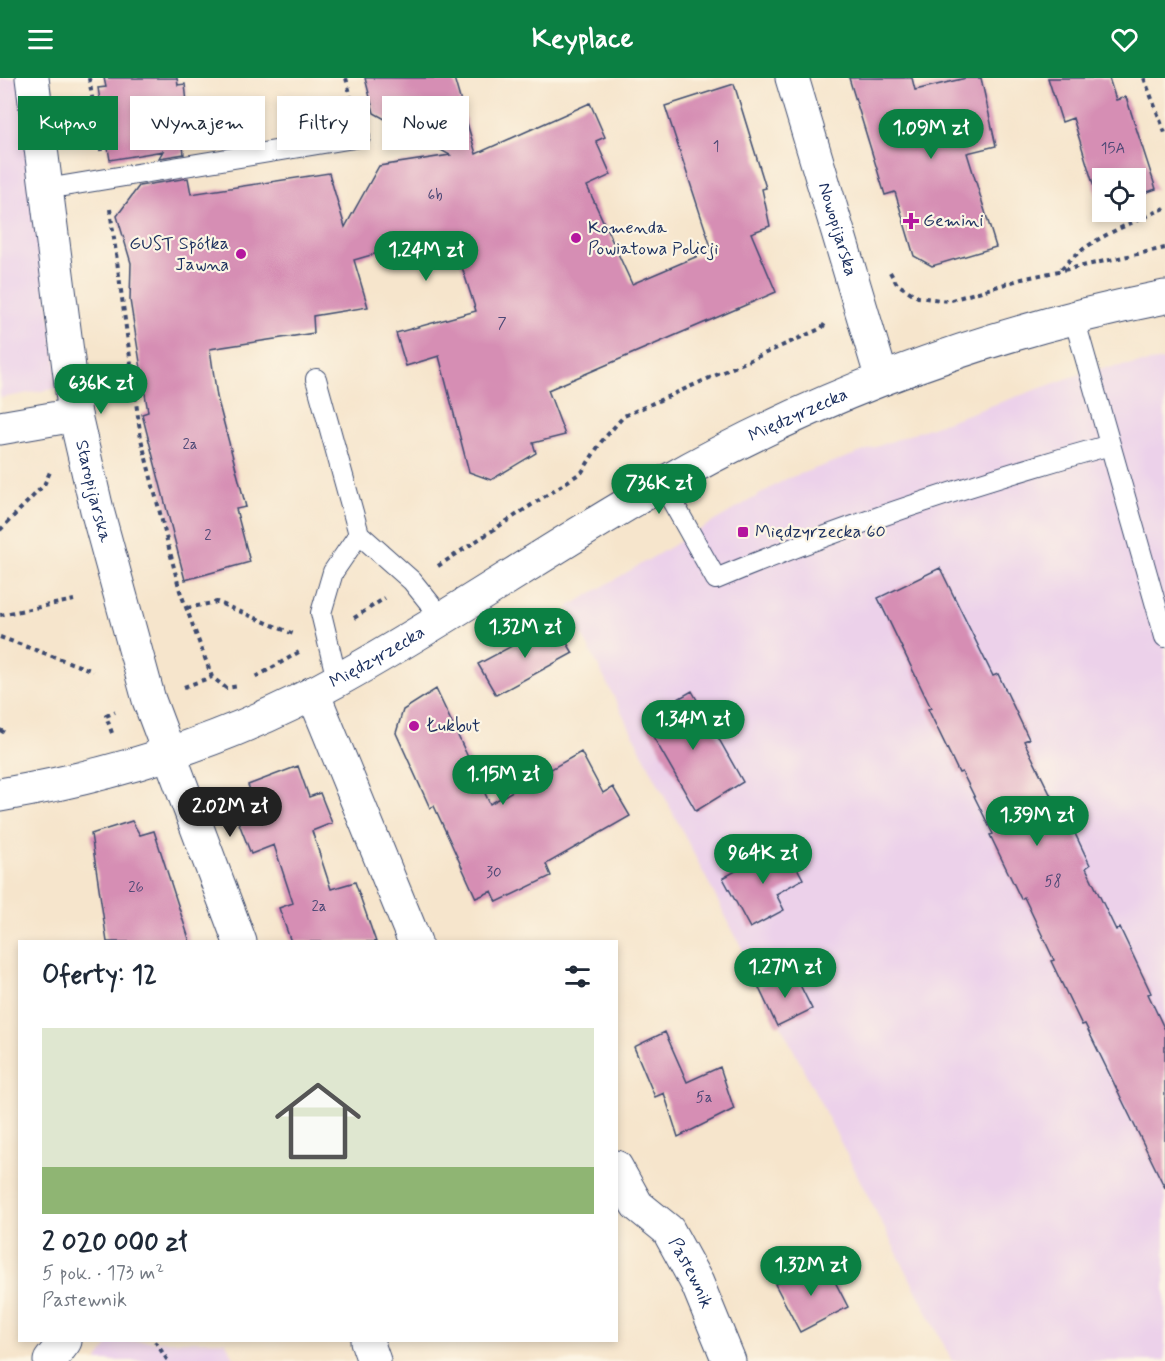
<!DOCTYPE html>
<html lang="pl">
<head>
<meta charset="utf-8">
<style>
	:root { --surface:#fff; --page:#f2f2f3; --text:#1f2937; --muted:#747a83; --line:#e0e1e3; --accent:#0b8043 }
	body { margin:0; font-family:Mynerve,sans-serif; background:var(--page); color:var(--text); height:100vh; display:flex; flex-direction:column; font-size:22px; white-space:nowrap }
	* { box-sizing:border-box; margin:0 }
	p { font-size:20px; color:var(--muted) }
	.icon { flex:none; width:33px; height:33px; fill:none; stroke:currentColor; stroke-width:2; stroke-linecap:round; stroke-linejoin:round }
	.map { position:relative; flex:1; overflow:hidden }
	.panel { position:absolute; left:18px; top:862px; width:600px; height:402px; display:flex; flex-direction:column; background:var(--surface); border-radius:0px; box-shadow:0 3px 9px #0003 }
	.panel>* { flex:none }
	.hud { position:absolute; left:18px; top:18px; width:600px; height:54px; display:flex; gap:12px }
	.tools { position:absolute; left:1092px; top:90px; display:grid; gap:12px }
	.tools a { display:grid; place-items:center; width:54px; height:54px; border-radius:0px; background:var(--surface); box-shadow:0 3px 9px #0003; font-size:30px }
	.price { position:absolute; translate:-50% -51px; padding:0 14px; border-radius:21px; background:var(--accent); color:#fff; font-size:20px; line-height:39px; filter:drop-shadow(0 2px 3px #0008) }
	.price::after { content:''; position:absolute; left:50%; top:36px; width:18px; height:14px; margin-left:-9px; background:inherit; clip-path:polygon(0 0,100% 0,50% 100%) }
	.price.on { background:#222; color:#fff }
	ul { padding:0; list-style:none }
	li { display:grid; align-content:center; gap:12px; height:318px; padding:0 24px }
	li+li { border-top:2px solid var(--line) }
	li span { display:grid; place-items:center; height:186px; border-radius:0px; color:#555 }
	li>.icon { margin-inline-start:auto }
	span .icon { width:108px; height:108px; fill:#fffc; stroke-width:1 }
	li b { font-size:26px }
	h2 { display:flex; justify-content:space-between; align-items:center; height:72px; padding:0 24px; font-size:26px }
	.chip { padding:0 21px; border-radius:0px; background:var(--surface); box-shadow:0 3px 9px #0003; font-size:21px; line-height:54px }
	.chip.on { background:var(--accent); color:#fff }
	header { display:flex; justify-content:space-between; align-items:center; height:78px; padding:0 24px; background:var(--accent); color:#fff; font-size:27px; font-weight:700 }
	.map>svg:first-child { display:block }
	.built { fill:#ecd1ea }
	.building { fill:#d68eb4 }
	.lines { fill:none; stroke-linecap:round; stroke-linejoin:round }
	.service-casing { stroke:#3c4a6e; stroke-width:22 }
	.minor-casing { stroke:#3c4a6e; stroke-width:35 }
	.secondary-casing { stroke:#3c4a6e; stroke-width:35 }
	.path { stroke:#3c4a6e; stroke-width:4; stroke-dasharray:4.5 4.5; stroke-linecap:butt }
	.service { stroke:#fff; stroke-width:20 }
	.minor { stroke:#fff; stroke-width:33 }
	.secondary { stroke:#fff; stroke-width:33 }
	.poi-dot { fill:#b5179e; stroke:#fcf5e5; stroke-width:2 }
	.labels { text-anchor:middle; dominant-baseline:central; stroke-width:4.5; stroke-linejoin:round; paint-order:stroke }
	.number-label { font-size:15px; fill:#4a4774 }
	.poi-label { font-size:18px; fill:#1b2f5e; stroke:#fcf5e5; text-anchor:start }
	.street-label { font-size:18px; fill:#1b2f5e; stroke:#fcf5e5 }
</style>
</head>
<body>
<header><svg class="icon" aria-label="menu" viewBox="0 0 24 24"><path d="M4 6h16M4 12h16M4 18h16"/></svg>Keyplace<svg class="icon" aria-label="heart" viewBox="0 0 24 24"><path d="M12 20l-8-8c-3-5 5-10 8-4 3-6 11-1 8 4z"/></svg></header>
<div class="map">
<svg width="1165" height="1283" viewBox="0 0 1165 1283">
	<rect width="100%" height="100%" fill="#fcf5e5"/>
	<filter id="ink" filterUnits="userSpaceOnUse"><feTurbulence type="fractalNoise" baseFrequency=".0167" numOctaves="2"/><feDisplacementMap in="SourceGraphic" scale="12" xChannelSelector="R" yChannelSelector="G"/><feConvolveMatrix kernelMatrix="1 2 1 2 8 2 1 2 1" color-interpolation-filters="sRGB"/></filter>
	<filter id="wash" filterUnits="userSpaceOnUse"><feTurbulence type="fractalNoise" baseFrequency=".008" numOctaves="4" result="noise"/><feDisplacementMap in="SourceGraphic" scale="24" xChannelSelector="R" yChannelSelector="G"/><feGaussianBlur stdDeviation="1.35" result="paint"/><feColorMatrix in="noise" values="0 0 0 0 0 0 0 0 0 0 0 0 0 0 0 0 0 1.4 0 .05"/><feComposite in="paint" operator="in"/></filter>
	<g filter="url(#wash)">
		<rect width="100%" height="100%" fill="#f6e5cc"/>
		<!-- built -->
		<path class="built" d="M 0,0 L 20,0 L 59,310 L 0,320 Z
			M 1165,282 L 1165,1283 L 952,1283 L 568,529 L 786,401 L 1091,292 Z
			M 111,1263 L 225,1263 L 236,1283 L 97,1283 Z"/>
		<g id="blocks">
			<!-- building -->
			<path class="building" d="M 104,0 L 177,0 L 178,7 L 185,6 L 189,43 L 180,45 L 184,76 L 159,80 L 163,73 L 110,82 L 98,10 L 106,9 Z
				M 365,0 L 454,0 L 476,76 L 590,25 L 605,59 L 596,63 L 611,97 L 587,108 L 632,206 L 712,172 L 665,28 L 734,6 L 766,110 L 762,111 L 770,148 L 751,155 L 776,214 L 548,312 L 565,357 L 533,365 L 536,375 L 491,402 L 469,394 L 439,278 L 406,288 L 396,255 L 476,233 L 454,164 L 435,168 L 433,159 L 354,182 L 368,229 L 313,238 L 314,255 L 210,271 L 217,319 L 246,429 L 236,431 L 250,484 L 185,502 L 142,336 L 148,334 L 130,222 L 131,185 L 117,138 L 139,108 L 188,100 L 191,116 L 329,95 L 345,149 L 379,88 L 450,77 L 374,35 Z
				M 849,0 L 912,0 L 915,12 L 966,0 L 981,0 L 996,68 L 967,75 L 996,169 L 932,188 L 914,178 L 895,114 L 885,117 Z
				M 1048,0 L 1109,0 L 1116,22 L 1126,19 L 1156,111 L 1136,118 L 1136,100 L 1102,100 L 1100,129 L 1073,40 L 1062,44 Z
				M 940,490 L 993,598 L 998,596 L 1029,661 L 1024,663 L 1054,724 L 1059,722 L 1090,787 L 1086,790 L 1116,852 L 1120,850 L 1151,915 L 1148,916 L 1165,952 L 1165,1110 L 1085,946 L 1082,947 L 1051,883 L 1054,882 L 1024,819 L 1021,821 L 990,757 L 993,756 L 962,694 L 959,695 L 928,631 L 931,630 L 878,520 Z
				M 555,545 L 573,575 L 496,617 L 478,586 Z
				M 436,611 L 490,726 L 581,674 L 603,715 L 613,709 L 630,738 L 546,786 L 551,798 L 497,824 L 492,813 L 476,820 L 434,728 L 430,730 L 396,655 L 403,632 Z
				M 692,613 L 743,704 L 696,733 L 643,641 Z
				M 298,688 L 309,719 L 320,715 L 332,745 L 312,753 L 331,811 L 355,804 L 376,864 L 291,864 L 279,830 L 293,825 L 274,767 L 251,776 L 231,725 L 252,717 L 248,707 Z
				M 132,743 L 140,757 L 154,753 L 190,864 L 107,864 L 91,756 Z
				M 784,766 L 803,801 L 776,816 L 784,832 L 750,850 L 723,800 Z
				M 793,893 L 812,931 L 777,948 L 759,910 Z
				M 665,954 L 687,1004 L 720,989 L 734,1031 L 678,1059 L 664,1015 L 655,1019 L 634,969 Z
				M 813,1186 L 821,1201 L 831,1196 L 848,1229 L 800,1254 L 775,1206 Z"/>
		</g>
	</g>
	<g filter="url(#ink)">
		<use href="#blocks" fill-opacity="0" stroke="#3c4a6e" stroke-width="1.5"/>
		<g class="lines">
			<!-- service casing -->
			<g class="service-casing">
				<path id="service" d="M 46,111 L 360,59
					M 1074,240 L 1165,559
					M 316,301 L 359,456 L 412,503 L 441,539
					M 662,405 L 716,501 C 844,448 976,404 1110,367
					M 337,602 L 321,535 L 333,494 L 359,456"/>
			</g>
			<!-- minor casing -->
			<g class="minor-casing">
				<g id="minor">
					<path id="s1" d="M 32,0 L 75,337 L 97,432 L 149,622 L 240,864"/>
					<path id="s2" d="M 792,0 L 882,301"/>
					<path d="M 0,350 L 75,337"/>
					<path d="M 313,615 L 415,864"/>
					<path id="s3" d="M 616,1089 L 637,1127 L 668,1152 L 697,1205 L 729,1283"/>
					<path d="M 367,1263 L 374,1283"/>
					<path d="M 50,1283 L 65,1263"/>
				</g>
			</g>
			<!-- secondary casing -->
			<g class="secondary-casing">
				<g id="secondary">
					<path id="s4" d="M 0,717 C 118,697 234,660 338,602 C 449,541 552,468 662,406 C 818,317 989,254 1165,219"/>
				</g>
			</g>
			<!-- path -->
			<path class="path" d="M 89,0 L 101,73
				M 346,0 L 354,31
				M 1144,0 L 1165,55
				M 110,131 L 141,361 L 180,513 L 212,599 L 226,610 L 239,608
				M 1061,191 C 1089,160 1128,147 1165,130
				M 890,194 L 897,206 L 918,219 L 948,223 L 1022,201 L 1165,170
				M 0,452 L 44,407 L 50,394
				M 438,488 L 582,394 L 601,364 L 624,338 L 822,250 L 826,244
				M 187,530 L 217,524 L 296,557
				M 0,537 L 74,522
				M 354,540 L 385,520
				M 0,559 L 93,593
				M 256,599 L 299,574
				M 184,609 L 212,599
				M 0,652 L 5,655
				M 112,655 L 106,638 L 115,634
				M 155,1263 L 168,1283"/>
			<!-- service -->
			<use href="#service" class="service"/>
			<!-- minor -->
			<use href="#minor" class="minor"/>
			<!-- secondary -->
			<use href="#secondary" class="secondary"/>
		</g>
	</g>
	<!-- markers -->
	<g class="poi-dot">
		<path d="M908 134h6v6h6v6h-6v6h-6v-6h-6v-6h6z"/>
		<circle cx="576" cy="160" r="6"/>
		<circle cx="241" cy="176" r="6"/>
		<rect x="737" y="448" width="12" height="12" rx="3"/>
		<circle cx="414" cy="648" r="6"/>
	</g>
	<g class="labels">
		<!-- number labels -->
		<g class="number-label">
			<text x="716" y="69">1</text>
			<text x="1113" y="71">15A</text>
			<text x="435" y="118">6b</text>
			<text x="502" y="246">7</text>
			<text x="190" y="367">2a</text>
			<text x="208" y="458">2</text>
			<text x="494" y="795">30</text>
			<text x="1053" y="804">58</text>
			<text x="136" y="810">26</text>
			<text x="319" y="829">2a</text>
			<text x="704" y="1020">5a</text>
		</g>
		<!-- poi labels -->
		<g class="poi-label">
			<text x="923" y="143">Gemini</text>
			<text x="588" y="150">Komenda<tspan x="588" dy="21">Powiatowa Policji</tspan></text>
			<text x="229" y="166" text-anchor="end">GUST Spółka<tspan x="229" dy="21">Jawna</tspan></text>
			<text x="755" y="454">Międzyrzecka 60</text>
			<text x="426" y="648">Łukbut</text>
		</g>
		<!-- street labels -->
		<g class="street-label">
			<text stroke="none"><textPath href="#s2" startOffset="158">Nowopijarska</textPath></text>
			<text stroke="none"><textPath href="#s4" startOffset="890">Międzyrzecka</textPath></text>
			<text stroke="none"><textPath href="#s1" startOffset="418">Staropijarska</textPath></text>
			<text stroke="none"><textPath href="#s4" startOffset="404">Międzyrzecka</textPath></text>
			<text stroke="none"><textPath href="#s3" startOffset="132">Pastewnik</textPath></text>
		</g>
	</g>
</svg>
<div class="tools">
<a><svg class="icon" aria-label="locate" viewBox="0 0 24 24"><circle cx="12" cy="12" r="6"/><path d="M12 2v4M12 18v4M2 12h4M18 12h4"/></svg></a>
</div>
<b class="price" style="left:931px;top:82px">1.09M zł</b>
<b class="price" style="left:426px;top:204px">1.24M zł</b>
<b class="price" style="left:101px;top:337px">636K zł</b>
<b class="price" style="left:659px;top:437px">736K zł</b>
<b class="price" style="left:525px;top:581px">1.32M zł</b>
<b class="price" style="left:693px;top:673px">1.34M zł</b>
<b class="price" style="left:503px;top:728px">1.15M zł</b>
<b class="price on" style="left:230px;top:760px">2.02M zł</b>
<b class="price" style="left:1037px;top:769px">1.39M zł</b>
<b class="price" style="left:763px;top:807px">964K zł</b>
<b class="price" style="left:785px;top:921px">1.27M zł</b>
<b class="price" style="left:811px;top:1219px">1.32M zł</b>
<div class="hud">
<a class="chip on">Kupno</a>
<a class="chip">Wynajem</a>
<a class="chip">Filtry</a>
<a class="chip">Nowe</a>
</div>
<section class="panel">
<h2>Oferty: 12<svg class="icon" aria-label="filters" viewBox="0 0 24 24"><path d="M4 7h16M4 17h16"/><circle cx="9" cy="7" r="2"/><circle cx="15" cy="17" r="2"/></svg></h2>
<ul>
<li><span style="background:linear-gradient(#dfe7d0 75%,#8fb573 0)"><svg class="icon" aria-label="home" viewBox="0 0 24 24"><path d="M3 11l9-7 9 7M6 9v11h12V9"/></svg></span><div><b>2 020 000 zł</b><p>5 pok. · 173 m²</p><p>Pastewnik</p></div></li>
</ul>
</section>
</div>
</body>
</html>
